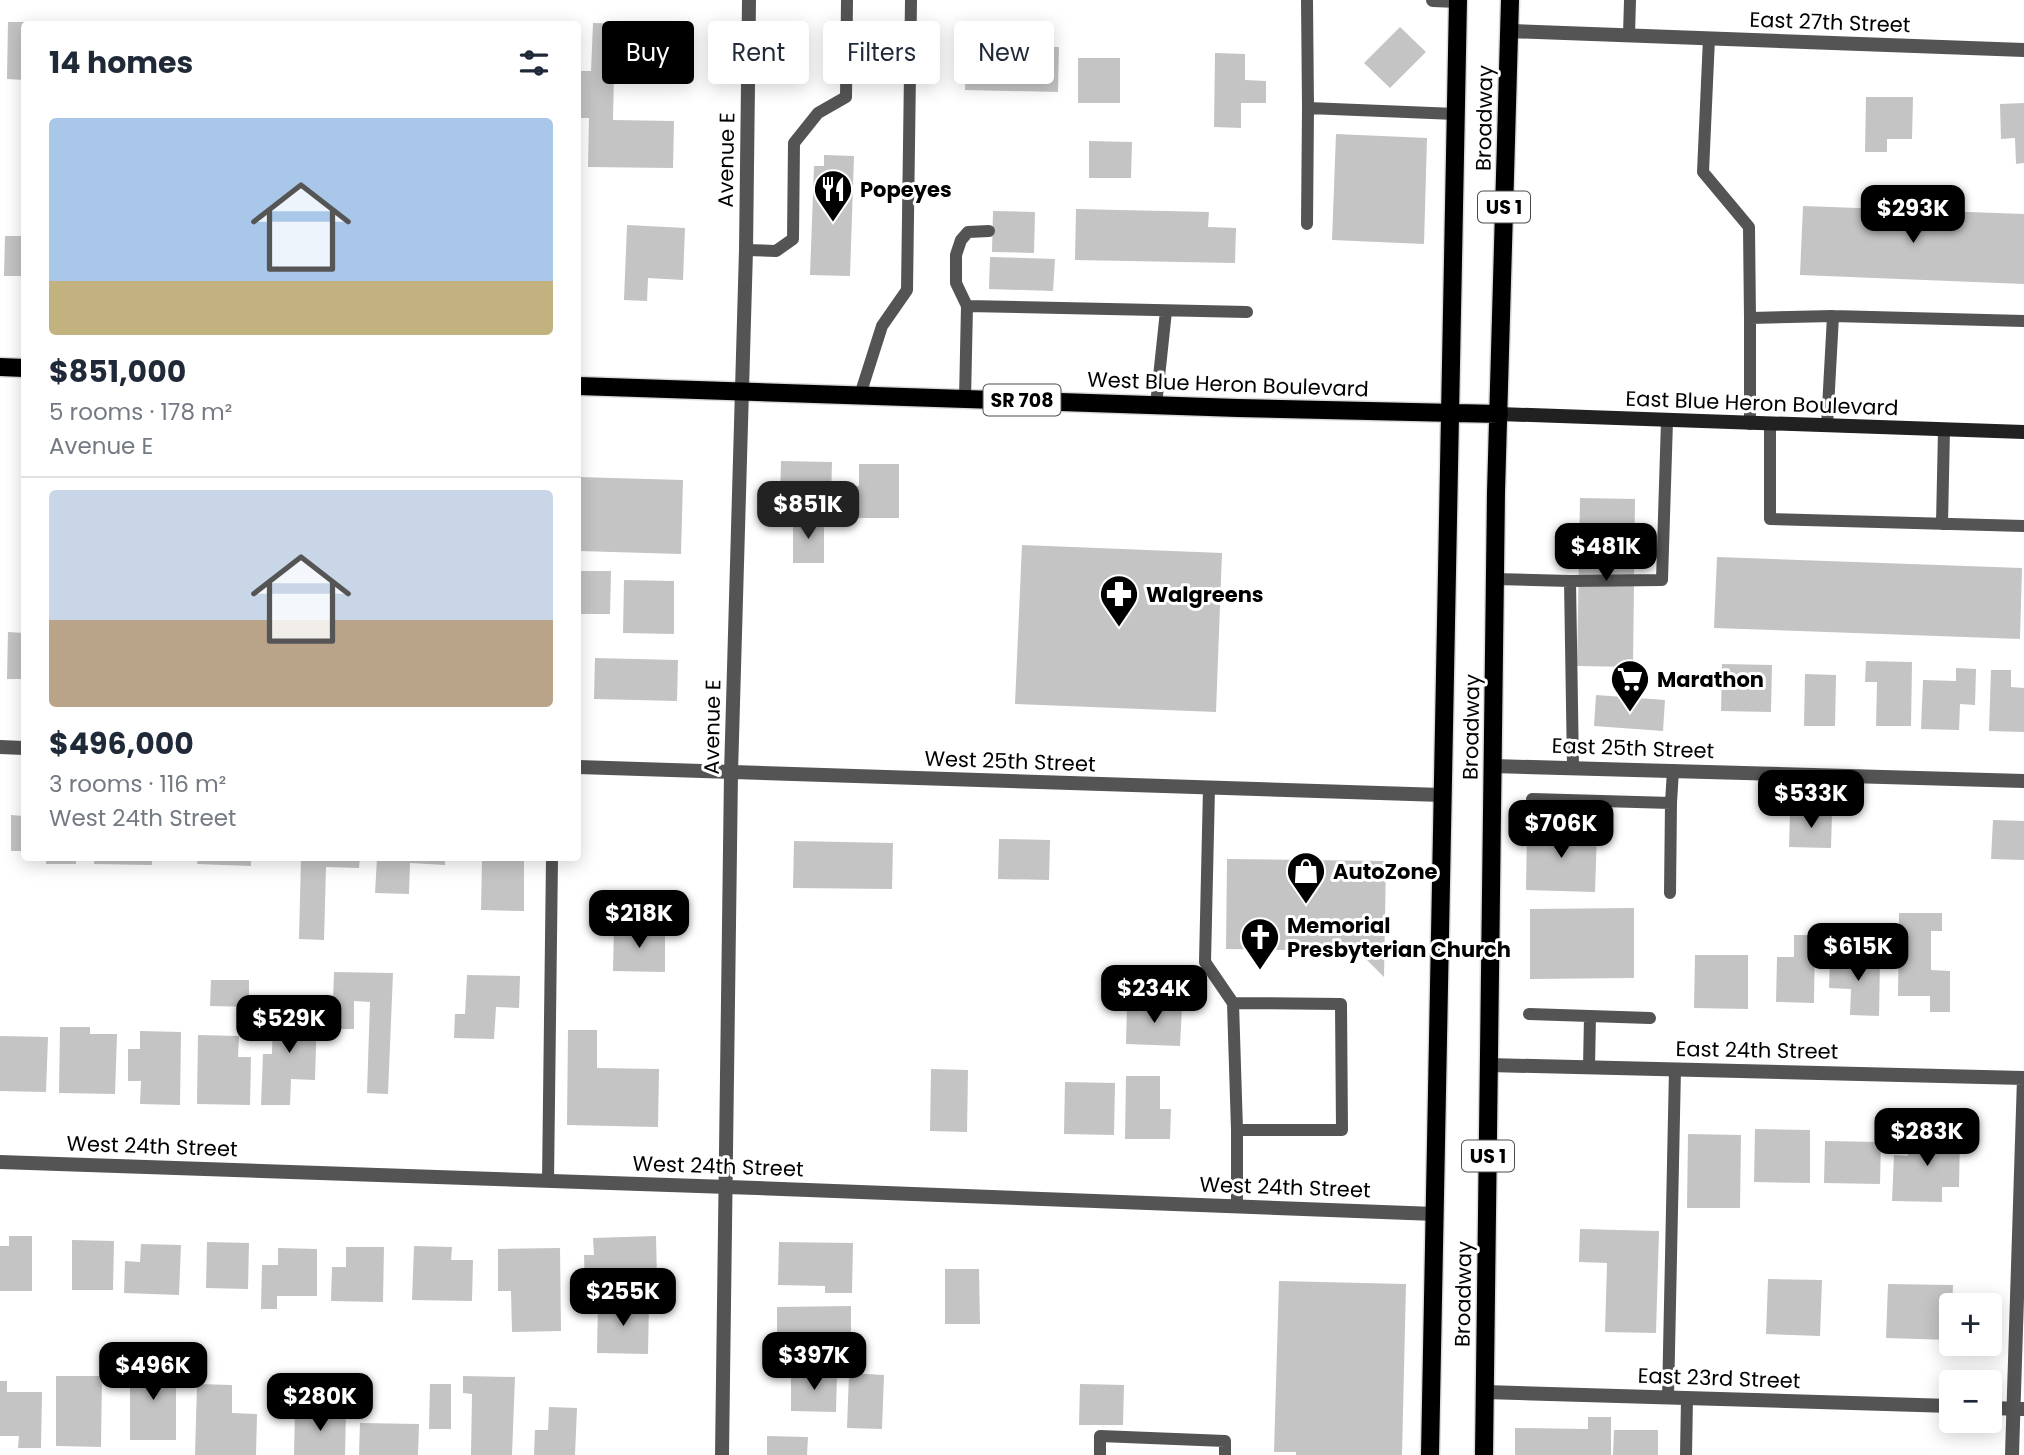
<!DOCTYPE html>
<html lang="en">
<head>
<meta charset="utf-8">
<style>
	:root { --surface:#fff; --page:#f2f2f3; --text:#1f2937; --muted:#747a83; --line:#e0e1e3; --accent:#000 }
	body { margin:0; font-family:Poppins,sans-serif; background:var(--page); color:var(--text); height:100vh; display:flex; flex-direction:column; font-size:26px; white-space:nowrap }
	* { box-sizing:border-box; margin:0 }
	p { font-size:23px; color:var(--muted) }
	.icon { flex:none; width:38px; height:38px; fill:none; stroke:currentColor; stroke-width:2; stroke-linecap:round; stroke-linejoin:round }
	.map { position:relative; flex:1; overflow:hidden }
	.drawer { position:absolute; left:21px; top:21px; width:560px; height:840px; display:flex; flex-direction:column; background:var(--surface); border-radius:7px; box-shadow:0 4px 18px #0003 }
	.drawer>* { flex:none }
	.top-card { position:absolute; left:602px; top:21px; width:665px; height:63px; display:flex; gap:14px }
	.controls { position:absolute; left:1939px; top:1293px; display:grid; gap:14px }
	.controls a { display:grid; place-items:center; width:63px; height:63px; border-radius:7px; background:var(--surface); box-shadow:0 4px 18px #0003; font-size:35px }
	.price { position:absolute; translate:-50% -60px; padding:0 16px; border-radius:14px; background:var(--accent); color:#fff; font-size:23px; line-height:46px; filter:drop-shadow(0 2px 4px #0008) }
	.price::after { content:''; position:absolute; left:50%; top:42px; width:21px; height:16px; margin-left:-10px; background:inherit; clip-path:polygon(0 0,100% 0,50% 100%) }
	.price.selected { background:#222; color:#fff }
	ul { padding:0; list-style:none }
	li { display:grid; align-content:center; gap:14px; height:371px; padding:0 28px }
	li+li { border-top:2px solid var(--line) }
	li span { display:grid; place-items:center; height:217px; border-radius:7px; color:#555 }
	li>.icon { margin-inline-start:auto }
	span .icon { width:126px; height:126px; fill:#fffc; stroke-width:1 }
	li b { font-size:30px }
	h2 { display:flex; justify-content:space-between; align-items:center; height:84px; padding:0 28px; font-size:30px }
	.pill { padding:0 24px; border-radius:7px; background:var(--surface); box-shadow:0 4px 18px #0003; font-size:24px; line-height:63px }
	.pill.selected { background:var(--accent); color:#fff }
	.map>svg:first-child { display:block }
	.building { fill:#c4c4c4 }
	.lines { fill:none; stroke-linecap:round; stroke-linejoin:round }
	.primary-casing { stroke:#dbdbdb; stroke-width:21 }
	.service { stroke:#545454; stroke-width:12 }
	.minor { stroke:#545454; stroke-width:14 }
	.secondary { stroke:#212121; stroke-width:14 }
	.primary { stroke:#000; stroke-width:18 }
	.labels { text-anchor:middle; dominant-baseline:central; stroke-width:6; stroke-linejoin:round; paint-order:stroke }
	.shield { fill:#fff; stroke:#4c4c4c; stroke-width:2 }
	.shield-label { font-size:19px; font-weight:bold; fill:#000 }
	.street-label { font-size:21px; fill:#000; stroke:#fff }
	.poi-label { font-size:21px; font-weight:bold; fill:#000; stroke:#fff; text-anchor:start }
</style>
</head>
<body>
<div class="map">
<svg width="2024" height="1455" viewBox="0 0 2024 1455">
	<rect width="100%" height="100%" fill="#fff"/>
	<!-- building -->
	<path class="building" d="M 8,22 L 24,22 L 24,80 L 7,79 Z
		M 593,23 L 676,25 L 675,73 L 614,72 L 613,120 L 674,121 L 673,168 L 588,167 L 589,118 L 578,118 L 578,71 L 591,71 Z
		M 1400,27 L 1426,52 L 1390,88 L 1364,63 Z
		M 966,45 L 1059,47 L 1058,92 L 965,90 Z
		M 1215,53 L 1245,54 L 1245,80 L 1266,81 L 1266,103 L 1241,103 L 1241,128 L 1214,127 Z
		M 1078,58 L 1120,58 L 1120,103 L 1078,103 Z
		M 1866,97 L 1913,97 L 1912,139 L 1887,139 L 1887,152 L 1865,152 Z
		M 2024,103 L 2024,163 L 2016,164 L 2015,138 L 2001,139 L 2000,104 Z
		M 1336,134 L 1427,138 L 1424,244 L 1332,240 Z
		M 1089,141 L 1132,142 L 1131,178 L 1089,178 Z
		M 824,155 L 854,156 L 850,276 L 810,275 L 814,166 L 824,166 Z
		M 1803,206 L 2024,214 L 2024,284 L 1800,275 Z
		M 1076,209 L 1209,212 L 1208,227 L 1236,228 L 1235,263 L 1075,260 Z
		M 993,211 L 1035,212 L 1034,253 L 992,252 Z
		M 627,225 L 685,228 L 683,280 L 648,278 L 647,301 L 624,300 Z
		M 5,236 L 24,236 L 24,276 L 4,276 Z
		M 990,257 L 1055,259 L 1053,291 L 989,289 Z
		M 781,461 L 832,462 L 831,500 L 780,499 Z
		M 859,464 L 899,464 L 899,518 L 845,518 L 845,486 L 859,486 Z
		M 578,477 L 683,480 L 681,554 L 578,551 Z
		M 1580,498 L 1635,499 L 1633,667 L 1577,666 Z
		M 793,519 L 824,519 L 824,563 L 793,563 Z
		M 1022,545 L 1222,553 L 1216,712 L 1015,704 Z
		M 1717,557 L 2022,568 L 2020,639 L 1714,628 Z
		M 578,571 L 611,571 L 610,614 L 578,614 Z
		M 624,580 L 674,581 L 674,634 L 623,633 Z
		M 8,632 L 24,633 L 24,679 L 7,679 Z
		M 595,658 L 678,660 L 677,701 L 594,699 Z
		M 1866,661 L 1912,662 L 1911,726 L 1876,726 L 1877,682 L 1865,682 Z
		M 1722,664 L 1772,665 L 1771,712 L 1721,711 Z
		M 1956,668 L 1976,669 L 1975,705 L 1960,704 L 1959,730 L 1921,729 L 1923,680 L 1956,681 Z
		M 1991,670 L 2011,670 L 2011,687 L 2024,688 L 2024,732 L 1989,731 Z
		M 1805,674 L 1836,675 L 1835,726 L 1804,726 Z
		M 1596,695 L 1665,700 L 1663,731 L 1594,726 Z
		M 1790,812 L 1832,813 L 1831,848 L 1789,847 Z
		M 11,815 L 24,816 L 24,851 L 11,851 Z
		M 1993,820 L 2024,821 L 2024,860 L 1991,859 Z
		M 1527,829 L 1597,831 L 1595,892 L 1526,890 Z
		M 999,839 L 1050,840 L 1049,880 L 998,879 Z
		M 794,841 L 893,843 L 892,889 L 793,888 Z
		M 46,858 L 76,858 L 76,864 L 46,864 Z
		M 94,858 L 152,858 L 152,865 L 94,864 Z
		M 198,858 L 251,858 L 251,866 L 197,864 Z
		M 301,858 L 360,858 L 359,868 L 326,867 L 324,940 L 299,939 Z
		M 377,858 L 445,858 L 445,865 L 410,863 L 409,894 L 375,893 Z
		M 482,858 L 524,858 L 524,911 L 481,910 Z
		M 1227,859 L 1386,861 L 1384,977 L 1358,951 L 1226,949 Z
		M 1634,908 L 1634,978 L 1530,979 L 1530,909 Z
		M 1899,913 L 1942,913 L 1942,931 L 1931,931 L 1931,970 L 1950,971 L 1950,1012 L 1930,1012 L 1930,996 L 1898,996 Z
		M 614,928 L 665,929 L 665,972 L 613,971 Z
		M 1794,935 L 1815,935 L 1814,1003 L 1776,1002 L 1777,957 L 1794,957 Z
		M 1695,955 L 1748,955 L 1748,1009 L 1694,1008 Z
		M 1830,958 L 1880,959 L 1879,1016 L 1850,1015 L 1851,989 L 1829,988 Z
		M 334,972 L 393,973 L 388,1094 L 367,1093 L 370,1002 L 354,1001 L 354,1029 L 332,1029 Z
		M 467,975 L 520,976 L 519,1008 L 496,1007 L 494,1039 L 454,1038 L 455,1014 L 465,1014 Z
		M 211,980 L 249,980 L 249,1007 L 210,1006 Z
		M 1127,1004 L 1182,1006 L 1180,1046 L 1126,1044 Z
		M 273,1010 L 317,1011 L 315,1080 L 291,1079 L 290,1105 L 261,1105 L 263,1054 L 272,1054 Z
		M 60,1027 L 90,1027 L 90,1034 L 117,1034 L 115,1094 L 59,1093 Z
		M 568,1030 L 597,1030 L 597,1068 L 659,1069 L 658,1127 L 567,1125 Z
		M 140,1031 L 181,1032 L 180,1105 L 140,1104 L 141,1081 L 128,1081 L 128,1049 L 140,1049 Z
		M 198,1035 L 239,1036 L 238,1057 L 251,1057 L 250,1105 L 197,1104 Z
		M 0,1036 L 48,1037 L 46,1092 L 0,1091 Z
		M 931,1069 L 968,1070 L 967,1132 L 930,1131 Z
		M 1126,1076 L 1160,1076 L 1160,1109 L 1171,1109 L 1170,1139 L 1125,1139 Z
		M 1065,1082 L 1115,1083 L 1114,1135 L 1064,1134 Z
		M 1755,1129 L 1810,1130 L 1810,1183 L 1754,1182 Z
		M 1688,1134 L 1741,1135 L 1740,1208 L 1687,1208 Z
		M 1908,1134 L 1960,1135 L 1959,1187 L 1942,1187 L 1942,1202 L 1892,1201 L 1894,1155 L 1908,1156 Z
		M 1825,1141 L 1881,1142 L 1880,1184 L 1824,1183 Z
		M 1580,1229 L 1659,1231 L 1656,1333 L 1605,1332 L 1607,1263 L 1579,1262 Z
		M 9,1236 L 32,1236 L 32,1291 L 0,1291 L 0,1246 L 9,1246 Z
		M 656,1236 L 657,1280 L 624,1281 L 624,1291 L 585,1292 L 584,1255 L 594,1255 L 593,1238 Z
		M 72,1240 L 114,1241 L 113,1290 L 72,1290 Z
		M 207,1242 L 249,1243 L 248,1289 L 206,1288 Z
		M 779,1242 L 853,1243 L 852,1293 L 825,1293 L 825,1286 L 778,1285 Z
		M 141,1244 L 181,1245 L 179,1295 L 124,1293 L 125,1261 L 140,1262 Z
		M 414,1246 L 452,1247 L 451,1260 L 473,1260 L 472,1301 L 412,1300 Z
		M 346,1247 L 384,1247 L 383,1302 L 331,1301 L 332,1267 L 346,1267 Z
		M 278,1248 L 317,1249 L 317,1296 L 277,1296 L 277,1309 L 261,1309 L 262,1265 L 278,1265 Z
		M 560,1248 L 561,1331 L 512,1332 L 511,1291 L 498,1291 L 498,1249 Z
		M 945,1269 L 979,1269 L 980,1324 L 945,1324 Z
		M 1768,1279 L 1822,1280 L 1820,1336 L 1766,1334 Z
		M 1279,1281 L 1406,1284 L 1402,1455 L 1296,1455 L 1296,1452 L 1274,1452 Z
		M 1888,1284 L 1953,1285 L 1951,1340 L 1886,1338 Z
		M 598,1302 L 649,1303 L 648,1354 L 597,1353 Z
		M 851,1306 L 851,1353 L 777,1354 L 777,1307 Z
		M 130,1365 L 176,1365 L 176,1440 L 130,1440 Z
		M 791,1372 L 837,1373 L 836,1412 L 791,1411 Z
		M 849,1373 L 884,1375 L 882,1429 L 847,1428 Z
		M 56,1376 L 102,1376 L 101,1447 L 56,1446 Z
		M 463,1376 L 515,1377 L 512,1455 L 471,1455 L 472,1394 L 463,1393 Z
		M 0,1381 L 7,1381 L 7,1392 L 42,1392 L 41,1448 L 18,1448 L 19,1436 L 0,1436 Z
		M 197,1384 L 232,1385 L 232,1413 L 257,1414 L 256,1455 L 195,1455 Z
		M 430,1384 L 451,1384 L 451,1429 L 429,1429 Z
		M 1080,1384 L 1124,1385 L 1123,1425 L 1079,1425 Z
		M 549,1407 L 577,1408 L 575,1455 L 534,1455 L 535,1430 L 548,1430 Z
		M 295,1410 L 346,1411 L 345,1455 L 294,1455 Z
		M 1588,1417 L 1611,1417 L 1611,1455 L 1515,1455 L 1515,1428 L 1588,1429 Z
		M 360,1423 L 419,1424 L 418,1455 L 359,1455 Z
		M 1614,1430 L 1658,1430 L 1658,1455 L 1613,1455 Z
		M 767,1436 L 808,1437 L 807,1455 L 767,1455 Z"/>
	<g class="lines">
		<!-- primary casing -->
		<g class="primary-casing">
			<path id="primary" d="M 0,367 L 24,368
				M 578,386 L 1238,408 L 1499,414
				M 1430,1455 L 1458,0
				M 1484,1455 L 1496,492 L 1510,0"/>
		</g>
		<!-- service -->
		<path class="service" d="M 1307,0 L 1308,108 L 1456,114
			M 1629,35 L 1630,0
			M 1709,38 L 1703,172 L 1749,227 L 1750,318 L 1833,316 L 2024,321
			M 1307,224 L 1308,108
			M 746,250 L 776,251 L 793,239 L 794,143 L 818,113 L 846,97 L 847,0
			M 967,306 L 1247,312
			M 1750,318 L 1750,424
			M 860,395 L 882,326 L 907,290 L 911,0
			M 965,399 L 967,306 L 956,283 L 956,255 L 961,240 L 968,232 L 989,231
			M 1156,405 L 1166,311
			M 1770,424 L 1770,519 L 2024,526
			M 1827,426 L 1833,316
			M 1942,524 L 1944,430
			M 1495,579 L 1570,581 L 1662,580 L 1667,421
			M 1570,581 L 1573,767
			M 1209,788 L 1205,962 L 1233,1003 L 1237,1130 L 1237,1206
			M 1532,799 L 1671,803 L 1670,893
			M 1671,803 L 1673,770
			M 1233,1003 L 1341,1004 L 1342,1130 L 1237,1130
			M 1529,1014 L 1650,1018
			M 1589,1067 L 1590,1016
			M 548,1181 L 552,858
			M 1668,1398 L 1675,1069
			M 1100,1455 L 1100,1436 L 1225,1441 L 1225,1455
			M 1686,1455 L 1687,1398"/>
		<!-- minor -->
		<path class="minor" d="M 1433,0 L 1458,1
			M 1509,31 L 2024,50
			M 0,747 L 24,748
			M 1493,766 L 2024,781
			M 578,767 L 1442,795
			M 1489,1065 L 2024,1078
			M 0,1162 L 757,1188 L 1435,1214
			M 1485,1392 L 1951,1406
			M 1990,1408 L 2024,1409
			M 722,1455 L 731,773 L 746,250 L 749,0
			M 2012,1455 L 2024,1078"/>
		<!-- secondary -->
		<path class="secondary" d="M 1499,414 L 2024,432"/>
		<!-- primary -->
		<use href="#primary" class="primary"/>
	</g>
	<!-- icons -->
	<defs>
		<g id="restaurant-pin" transform="scale(2.0125)"><path d="M0 17L-7.5 6A9.5 9.5 0 1 1 7.5 6Z" fill="#000" stroke="#fff"/><path d="M-5-6h1v4h1v-4h1v4h1v-4h1v5L-1.5 .5V6h-2V.5L-5-1ZM5-6V6H3V1.5H1.5Q1.5-4 5-6Z" fill="#fff"/></g>
		<g id="pharmacy-pin" transform="scale(2.0125)"><path d="M0 17L-7.5 6A9.5 9.5 0 1 1 7.5 6Z" fill="#000" stroke="#fff"/><path d="M-2-6h4v4h4v4h-4v4h-4v-4h-4v-4h4Z" fill="#fff"/></g>
		<g id="supermarket-pin" transform="scale(2.0125)"><path d="M0 17L-7.5 6A9.5 9.5 0 1 1 7.5 6Z" fill="#000" stroke="#fff"/><path d="M-6-5.5h2.5l.6 2H6L4.5 2H-2.5L-4.4-4H-6ZM-1.5 3.2a1.3 1.3 0 1 0 .1 0ZM3 3.2a1.3 1.3 0 1 0 .1 0Z" fill="#fff"/></g>
		<g id="shop-pin" transform="scale(2.0125)"><path d="M0 17L-7.5 6A9.5 9.5 0 1 1 7.5 6Z" fill="#000" stroke="#fff"/><path d="M-5-2.5h2.3a2.7 3.5 0 0 1 5.4 0H5L5.5 6h-11ZM-1.5-2.5h3a1.5 2.3 0 0 0-3 0Z" fill="#fff"/></g>
		<g id="church-pin" transform="scale(2.0125)"><path d="M0 17L-7.5 6A9.5 9.5 0 1 1 7.5 6Z" fill="#000" stroke="#fff"/><path d="M-1.2-6h2.4v3.5h3.3v2.4h-3.3V6h-2.4V-.1h-3.3v-2.4h3.3Z" fill="#fff"/></g>
	</defs>
	<g fill-rule="evenodd">
		<use href="#restaurant-pin" x="833" y="189"/>
		<use href="#pharmacy-pin" x="1119" y="594"/>
		<use href="#supermarket-pin" x="1630" y="679"/>
		<use href="#shop-pin" x="1306" y="871"/>
		<use href="#church-pin" x="1260" y="937"/>
	</g>
	<g class="labels">
		<!-- shield labels -->
		<g class="shield">
			<rect x="1478" y="191.5" width="52" height="31" rx="5"/>
			<rect x="983.5" y="384.5" width="77" height="31" rx="5"/>
			<rect x="1462" y="1140.5" width="52" height="31" rx="5"/>
		</g>
		<g class="shield-label">
			<text x="1504" y="207">US 1</text>
			<text x="1022" y="400">SR 708</text>
			<text x="1488" y="1156">US 1</text>
		</g>
		<!-- street labels -->
		<g class="street-label">
			<text transform="translate(1830 22) rotate(2)">East 27th Street</text>
			<text transform="translate(1484 118) rotate(-89)">Broadway</text>
			<text transform="translate(726 160) rotate(-89)">Avenue E</text>
			<text transform="translate(1228 384) rotate(2)">West Blue Heron Boulevard</text>
			<text transform="translate(1762 403) rotate(2)">East Blue Heron Boulevard</text>
			<text transform="translate(712 727) rotate(-89)">Avenue E</text>
			<text transform="translate(1471 727) rotate(-89)">Broadway</text>
			<text transform="translate(1633 748) rotate(2)">East 25th Street</text>
			<text transform="translate(1010 761) rotate(2)">West 25th Street</text>
			<text transform="translate(1757 1050) rotate(1)">East 24th Street</text>
			<text transform="translate(152 1146) rotate(2)">West 24th Street</text>
			<text transform="translate(718 1166) rotate(2)">West 24th Street</text>
			<text transform="translate(1285 1187) rotate(2)">West 24th Street</text>
			<text transform="translate(1463 1294) rotate(-89)">Broadway</text>
			<text transform="translate(1719 1378) rotate(2)">East 23rd Street</text>
		</g>
		<!-- poi labels -->
		<g class="poi-label">
			<text x="860" y="189">Popeyes</text>
			<text x="1146" y="594">Walgreens</text>
			<text x="1657" y="679">Marathon</text>
			<text x="1333" y="871">AutoZone</text>
			<text x="1287" y="925">Memorial<tspan x="1287" dy="24">Presbyterian Church</tspan></text>
		</g>
	</g>
</svg>
<div class="controls">
<a>+</a>
<a>−</a>
</div>
<b class="price" style="left:1913px;top:245px">$293K</b>
<b class="price selected" style="left:808px;top:541px">$851K</b>
<b class="price" style="left:1606px;top:583px">$481K</b>
<b class="price" style="left:1811px;top:830px">$533K</b>
<b class="price" style="left:1561px;top:860px">$706K</b>
<b class="price" style="left:639px;top:950px">$218K</b>
<b class="price" style="left:1858px;top:983px">$615K</b>
<b class="price" style="left:1154px;top:1025px">$234K</b>
<b class="price" style="left:289px;top:1055px">$529K</b>
<b class="price" style="left:1927px;top:1168px">$283K</b>
<b class="price" style="left:623px;top:1328px">$255K</b>
<b class="price" style="left:814px;top:1392px">$397K</b>
<b class="price" style="left:153px;top:1402px">$496K</b>
<b class="price" style="left:320px;top:1433px">$280K</b>
<div class="top-card">
<a class="pill selected">Buy</a>
<a class="pill">Rent</a>
<a class="pill">Filters</a>
<a class="pill">New</a>
</div>
<section class="drawer">
<h2>14 homes<svg class="icon" aria-label="filters" viewBox="0 0 24 24"><path d="M4 7h16M4 17h16"/><circle cx="9" cy="7" r="2"/><circle cx="15" cy="17" r="2"/></svg></h2>
<ul>
<li><span style="background:linear-gradient(#a9c7e8 75%,#c2b280 0)"><svg class="icon" aria-label="home" viewBox="0 0 24 24"><path d="M3 11l9-7 9 7M6 9v11h12V9"/></svg></span><div><b>$851,000</b><p>5 rooms · 178 m²</p><p>Avenue E</p></div></li>
<li><span style="background:linear-gradient(#c9d6e8 60%,#b9a48a 0)"><svg class="icon" aria-label="home" viewBox="0 0 24 24"><path d="M3 11l9-7 9 7M6 9v11h12V9"/></svg></span><div><b>$496,000</b><p>3 rooms · 116 m²</p><p>West 24th Street</p></div></li>
</ul>
</section>
</div>
</body>
</html>
